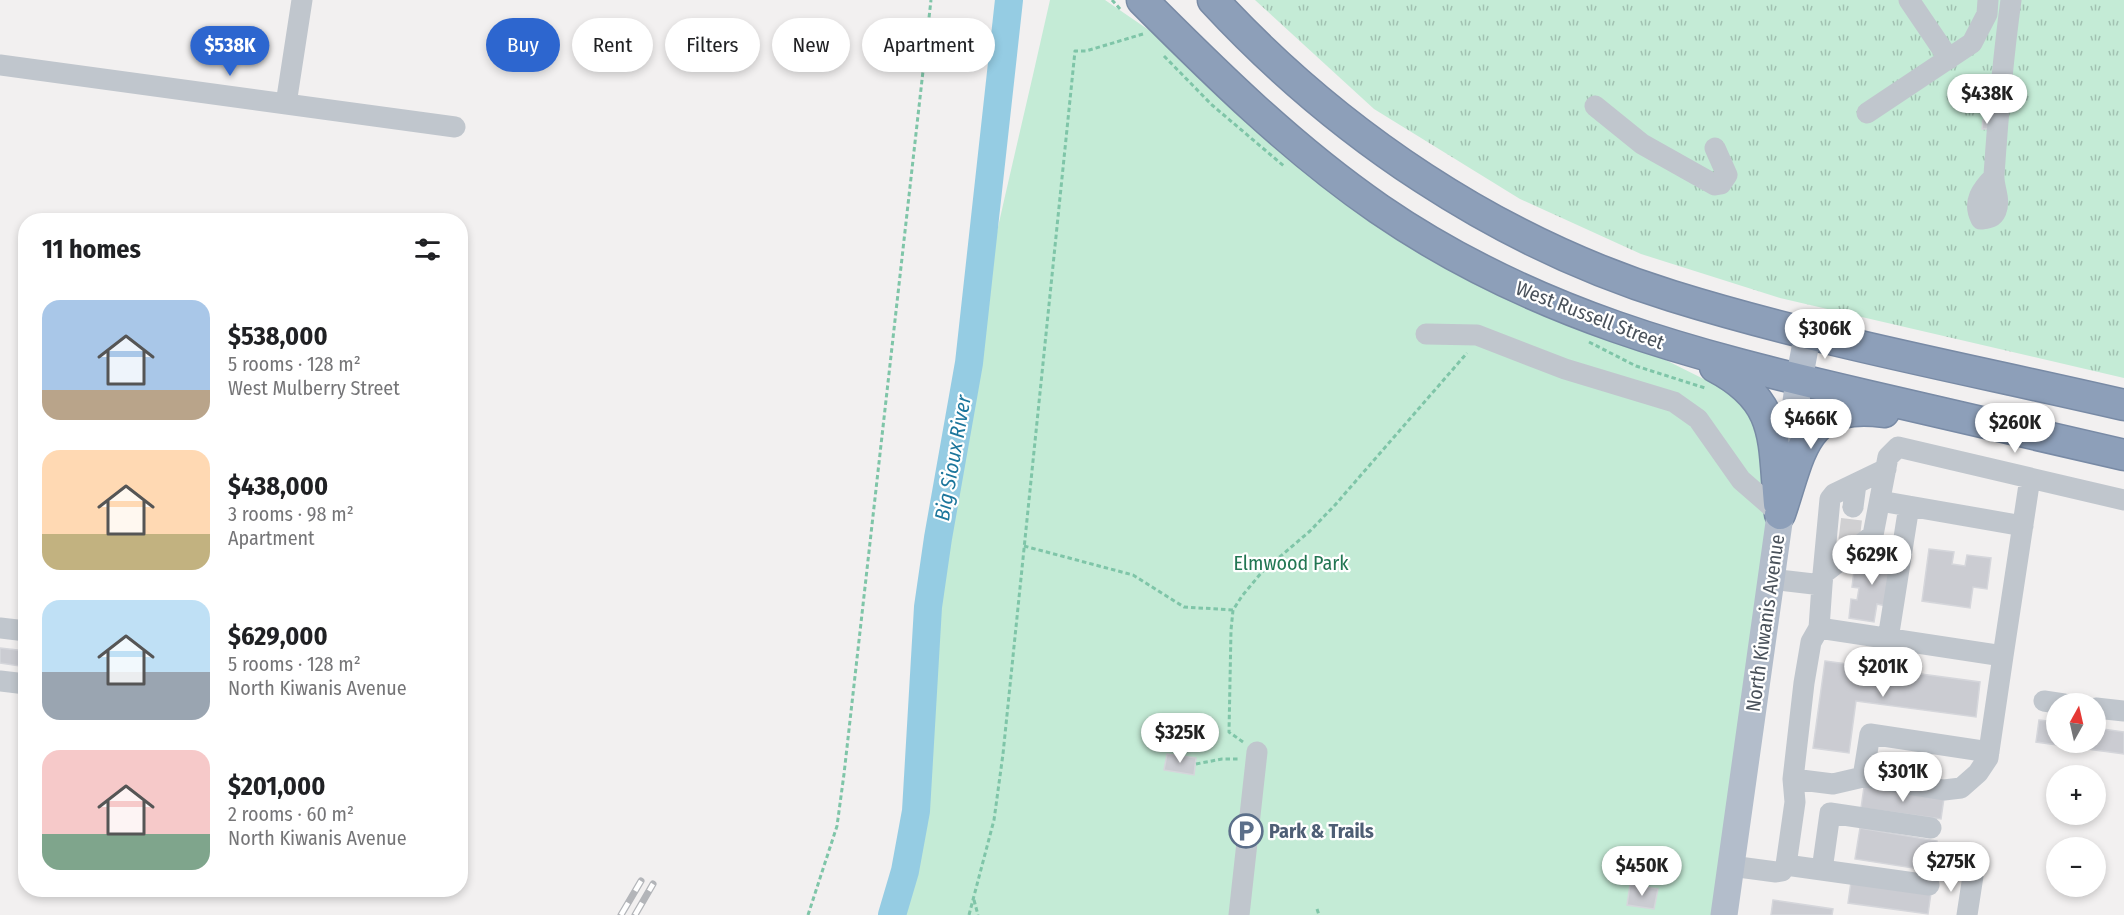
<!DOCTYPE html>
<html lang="en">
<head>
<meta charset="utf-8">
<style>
	:root { --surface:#fff; --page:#f2f2f2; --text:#202124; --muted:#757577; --accent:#2d66cf }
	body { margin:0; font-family:"Fira Sans Condensed",sans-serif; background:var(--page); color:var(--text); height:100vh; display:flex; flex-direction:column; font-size:22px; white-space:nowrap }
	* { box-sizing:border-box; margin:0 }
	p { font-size:20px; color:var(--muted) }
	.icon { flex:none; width:33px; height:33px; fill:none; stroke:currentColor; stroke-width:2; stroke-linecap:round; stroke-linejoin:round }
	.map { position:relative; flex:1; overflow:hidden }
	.drawer { position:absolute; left:18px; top:213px; width:450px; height:684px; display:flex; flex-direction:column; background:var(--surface); border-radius:24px; box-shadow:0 3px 9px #0003 }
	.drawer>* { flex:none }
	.guide { position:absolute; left:486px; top:18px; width:570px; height:54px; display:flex; gap:12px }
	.needle { width:39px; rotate:8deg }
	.fabs { position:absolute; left:2046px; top:693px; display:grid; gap:12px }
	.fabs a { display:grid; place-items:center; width:60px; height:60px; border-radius:50%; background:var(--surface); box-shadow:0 3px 9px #0003; font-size:30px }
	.price { position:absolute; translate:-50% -51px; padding:0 14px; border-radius:21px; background:#fff; color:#222; font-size:20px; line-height:39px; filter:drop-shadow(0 2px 3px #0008) }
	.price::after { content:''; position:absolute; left:50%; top:36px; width:18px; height:14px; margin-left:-9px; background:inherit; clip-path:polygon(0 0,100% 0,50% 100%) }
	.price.active { background:var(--accent); color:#fff }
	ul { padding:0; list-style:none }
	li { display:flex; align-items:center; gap:18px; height:150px; padding:0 24px }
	li span { display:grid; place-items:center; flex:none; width:168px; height:120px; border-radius:18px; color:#555 }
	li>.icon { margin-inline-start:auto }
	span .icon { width:72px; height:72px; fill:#fffc; stroke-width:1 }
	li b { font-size:26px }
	h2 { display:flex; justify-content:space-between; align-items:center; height:72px; padding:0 24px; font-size:26px }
	.tag { padding:0 21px; border-radius:27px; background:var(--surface); box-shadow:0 3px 9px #0003; font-size:21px; line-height:54px }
	.tag.active { background:var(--accent); color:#fff }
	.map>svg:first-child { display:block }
	.grass { fill:url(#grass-tufts) }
	.park { fill:#c4ebd6 }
	.water { fill:url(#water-rules) }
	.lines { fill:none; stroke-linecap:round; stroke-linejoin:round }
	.river { stroke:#95cce3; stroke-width:28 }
	.building { fill:#cbccd2; stroke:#d5d6db; stroke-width:1.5 }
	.minor-tunnel { stroke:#d0d0d2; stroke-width:21; stroke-dasharray:21 10; stroke-linecap:butt }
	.highway-casing { stroke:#788aa5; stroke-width:33 }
	.path { stroke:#7fc5a8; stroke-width:3; stroke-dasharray:4.5 3; stroke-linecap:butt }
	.minor { stroke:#c0c6cd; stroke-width:21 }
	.major { stroke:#b3bdcb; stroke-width:27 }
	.highway { stroke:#8d9fb9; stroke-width:30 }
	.rail-casing { stroke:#b3b5b9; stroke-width:7 }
	.rail { stroke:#fff; stroke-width:4.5; stroke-dasharray:14; stroke-linecap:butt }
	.labels { text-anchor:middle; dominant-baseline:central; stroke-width:4.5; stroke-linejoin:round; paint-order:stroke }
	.street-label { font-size:20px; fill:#4a525b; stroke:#fff }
	.park-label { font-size:20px; fill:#227653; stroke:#fff }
	.service-label { font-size:20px; font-weight:bold; fill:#4e5e75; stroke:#fff; text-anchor:start }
	.water-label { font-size:21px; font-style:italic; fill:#1c769c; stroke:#fff }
</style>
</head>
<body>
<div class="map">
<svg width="2124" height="915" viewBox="0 0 2124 915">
	<defs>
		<pattern id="grass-tufts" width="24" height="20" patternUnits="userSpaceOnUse" patternTransform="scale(1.5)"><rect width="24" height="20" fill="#c4ebd6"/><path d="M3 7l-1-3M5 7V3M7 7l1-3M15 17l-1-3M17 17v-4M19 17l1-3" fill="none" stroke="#a1c1b1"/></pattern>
		<pattern id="water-rules" width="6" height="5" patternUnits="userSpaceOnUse" patternTransform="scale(1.5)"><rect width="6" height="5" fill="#95cce3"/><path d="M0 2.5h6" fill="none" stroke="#7ca8bb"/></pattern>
	</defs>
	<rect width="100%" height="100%" fill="#f2f0f0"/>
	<!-- grass -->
	<path class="grass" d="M 1255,0 L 2124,0 L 2124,378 L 1780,298 L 1641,254 L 1520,199 L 1374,109 Z"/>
	<!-- park -->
	<path class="park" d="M 1050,0 L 1105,0 L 1219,78 L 1381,210 L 1547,301 L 1764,409 L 1780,514 L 1723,915 L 892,915 C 928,793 919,665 937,540 C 964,358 1010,179 1050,0 Z"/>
	<!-- water -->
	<path class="water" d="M 999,0 L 1017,0 L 1005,33 Z"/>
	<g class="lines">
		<!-- river -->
		<path class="river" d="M 892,915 L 905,871 L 916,811 L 928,607 L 938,538 L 969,363 L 1009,0"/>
	</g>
	<!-- building -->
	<path class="building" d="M 1983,120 L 1993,121 L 1992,129 L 1982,129 Z
		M 1929,549 L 1954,552 L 1952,564 L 1965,566 L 1967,555 L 1991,558 L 1987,589 L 1973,587 L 1970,608 L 1922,601 Z
		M 1876,552 L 1894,555 L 1886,606 L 1877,604 L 1874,622 L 1849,618 L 1851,599 L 1857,600 L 1859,588 L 1852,587 L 1854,571 L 1859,571 L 1860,564 Z
		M 0,648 L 26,651 L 26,667 L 0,663 Z
		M 1825,661 L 1980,682 L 1976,717 L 1856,701 L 1849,753 L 1813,748 Z
		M 2039,720 L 2056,722 L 2056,742 L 2096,742 L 2096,728 L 2124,732 L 2124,754 L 2036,742 Z
		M 1167,754 L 1196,758 L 1194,775 L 1164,770 Z
		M 1864,787 L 1944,798 L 1941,819 L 1861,808 Z
		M 1860,828 L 1937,841 L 1932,871 L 1855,859 Z
		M 1851,882 L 1931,893 L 1928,914 L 1848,903 Z
		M 1630,885 L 1658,889 L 1654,909 L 1627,905 Z
		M 1773,900 L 1833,909 L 1832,915 L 1771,915 Z"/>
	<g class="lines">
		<!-- minor-tunnel -->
		<path class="minor-tunnel" d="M 1849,540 L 1853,507"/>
		<!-- highway casing -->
		<g class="highway-casing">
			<path id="highway" d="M 1142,0 C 1217,75 1292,149 1379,209 C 1532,314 1692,355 1869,396 C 1954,416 2039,435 2124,455
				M 1213,0 C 1337,134 1497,242 1672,296 C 1820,342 1973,370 2124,405
				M 1715,367 C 1780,401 1773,439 1779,504
				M 1780,514 C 1801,453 1803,401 1884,412"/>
		</g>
		<!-- path -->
		<path class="path" d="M 1112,0 L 1121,10
			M 1164,56 L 1212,105 L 1285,167
			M 1589,342 L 1636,366 L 1705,388
			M 1024,546 L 1133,575 L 1184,607 L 1233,610
			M 1243,742 L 1229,732 L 1231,630 L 1233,610 L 1242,596 L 1262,572 L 1310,531 L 1335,505 L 1467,353
			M 1196,764 L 1222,759 L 1238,759
			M 974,900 L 978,915
			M 1317,909 L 1319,915
			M 808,915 L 837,826 L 844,774 L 931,0
			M 969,915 L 994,820 L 1003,754 L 1075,51 L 1086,51 L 1143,34"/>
		<!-- minor -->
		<path class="minor" d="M 1909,0 L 1949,59
			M 0,65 L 455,127
			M 286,104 L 302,0
			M 1595,106 L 1642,144 L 1715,185 L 1721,184 L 1727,175 L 1715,148
			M 1867,113 L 1972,43 L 1987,14 L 1988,0
			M 1994,177 C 1982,189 1972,202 1981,219 C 1988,218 1993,218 1996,211 C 2001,199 1993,187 1994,175 C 1998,116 2003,58 2011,0
			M 1426,334 L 1477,335 L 1565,369 L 1674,402 L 1698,419 L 1741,480 L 1780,514
			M 1880,501 L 2023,526
			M 1853,507 L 1856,484
			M 1823,574 L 1830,499 L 1834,494 L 1886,469
			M 1771,579 L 1822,585 L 1819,628 L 2003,656 L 2030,478
			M 1822,585 L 1823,574 L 1873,535 L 1888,457 L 1898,447 L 2124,500
			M 0,628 L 26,631
			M 1888,639 L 1909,506
			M 0,681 L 26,684
			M 2044,701 L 2064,704
			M 2096,708 L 2124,711
			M 1863,777 L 1870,734 L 1989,752
			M 1793,779 L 1833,784 L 1863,777 L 1944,790 L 1961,788 L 1978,773 L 1988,758 L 2003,656
			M 1786,865 L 1929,885
			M 1731,866 L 1776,872 L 1782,871 L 1786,865 L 1795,802 L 1793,779 L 1804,683 L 1811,642 L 1819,628
			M 1822,870 L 1830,813 L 1931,828
			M 1239,915 L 1257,752
			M 1967,915 L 1973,876"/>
		<!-- major -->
		<path class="major" d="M 1724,915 L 1799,380 L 1808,332"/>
		<!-- highway -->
		<use href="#highway" class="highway"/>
		<!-- rail casing -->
		<g class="rail-casing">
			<path id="rail" d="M 621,915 L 641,881
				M 635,915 L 653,884"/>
		</g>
		<!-- rail -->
		<use href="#rail" class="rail"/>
	</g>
	<!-- icons -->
	<defs>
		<g id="parking-ring" transform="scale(1.725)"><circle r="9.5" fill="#fff" stroke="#5c6f8a" stroke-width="1.5"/><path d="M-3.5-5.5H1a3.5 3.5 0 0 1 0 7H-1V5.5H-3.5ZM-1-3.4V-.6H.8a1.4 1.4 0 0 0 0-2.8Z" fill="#5c6f8a"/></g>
	</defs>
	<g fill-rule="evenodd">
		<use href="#parking-ring" x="1246" y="831"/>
	</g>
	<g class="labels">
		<!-- street labels -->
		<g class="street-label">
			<text transform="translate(1590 315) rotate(21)">West Russell Street</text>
			<text transform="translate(1765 623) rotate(-82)">North Kiwanis Avenue</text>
		</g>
		<!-- park labels -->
		<g class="park-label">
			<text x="1291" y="563">Elmwood Park</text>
		</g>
		<!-- service labels -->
		<g class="service-label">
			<text x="1269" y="831">Park &amp; Trails</text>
		</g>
		<!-- water labels -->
		<g class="water-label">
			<text transform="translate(953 458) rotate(-80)">Big Sioux River</text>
		</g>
	</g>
</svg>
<div class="fabs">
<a><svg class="needle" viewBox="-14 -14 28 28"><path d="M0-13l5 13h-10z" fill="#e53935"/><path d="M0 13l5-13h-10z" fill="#757577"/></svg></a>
<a>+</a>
<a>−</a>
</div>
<b class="price active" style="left:230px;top:77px">$538K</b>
<b class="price" style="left:1987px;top:125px">$438K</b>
<b class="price" style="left:1825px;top:360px">$306K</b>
<b class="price" style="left:1811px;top:450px">$466K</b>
<b class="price" style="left:2015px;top:454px">$260K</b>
<b class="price" style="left:1872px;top:586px">$629K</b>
<b class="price" style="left:1883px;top:698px">$201K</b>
<b class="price" style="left:1180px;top:764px">$325K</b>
<b class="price" style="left:1903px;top:803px">$301K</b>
<b class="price" style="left:1951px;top:893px">$275K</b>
<b class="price" style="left:1642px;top:897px">$450K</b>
<div class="guide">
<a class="tag active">Buy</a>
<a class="tag">Rent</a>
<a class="tag">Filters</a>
<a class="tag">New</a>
<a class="tag">Apartment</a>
</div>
<section class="drawer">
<h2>11 homes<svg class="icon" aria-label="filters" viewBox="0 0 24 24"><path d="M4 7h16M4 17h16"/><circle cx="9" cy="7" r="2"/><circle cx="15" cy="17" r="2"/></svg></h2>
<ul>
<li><span style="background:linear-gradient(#a9c7e8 75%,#b9a48a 0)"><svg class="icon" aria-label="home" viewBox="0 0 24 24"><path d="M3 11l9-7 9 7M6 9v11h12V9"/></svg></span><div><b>$538,000</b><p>5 rooms · 128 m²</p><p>West Mulberry Street</p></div></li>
<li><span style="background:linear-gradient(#ffd9b3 70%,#c2b280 0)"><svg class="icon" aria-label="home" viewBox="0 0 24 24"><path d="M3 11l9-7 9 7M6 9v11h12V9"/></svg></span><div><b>$438,000</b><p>3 rooms · 98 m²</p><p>Apartment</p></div></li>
<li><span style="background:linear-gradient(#bfe0f5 60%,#9aa5b1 0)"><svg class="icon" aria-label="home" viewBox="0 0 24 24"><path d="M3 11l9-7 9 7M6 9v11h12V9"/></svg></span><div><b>$629,000</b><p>5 rooms · 128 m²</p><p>North Kiwanis Avenue</p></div></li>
<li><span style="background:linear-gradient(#f6c9c9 70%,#7fa58c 0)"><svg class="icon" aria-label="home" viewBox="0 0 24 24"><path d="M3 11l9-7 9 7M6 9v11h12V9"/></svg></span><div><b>$201,000</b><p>2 rooms · 60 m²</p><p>North Kiwanis Avenue</p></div></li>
</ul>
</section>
</div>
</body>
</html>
